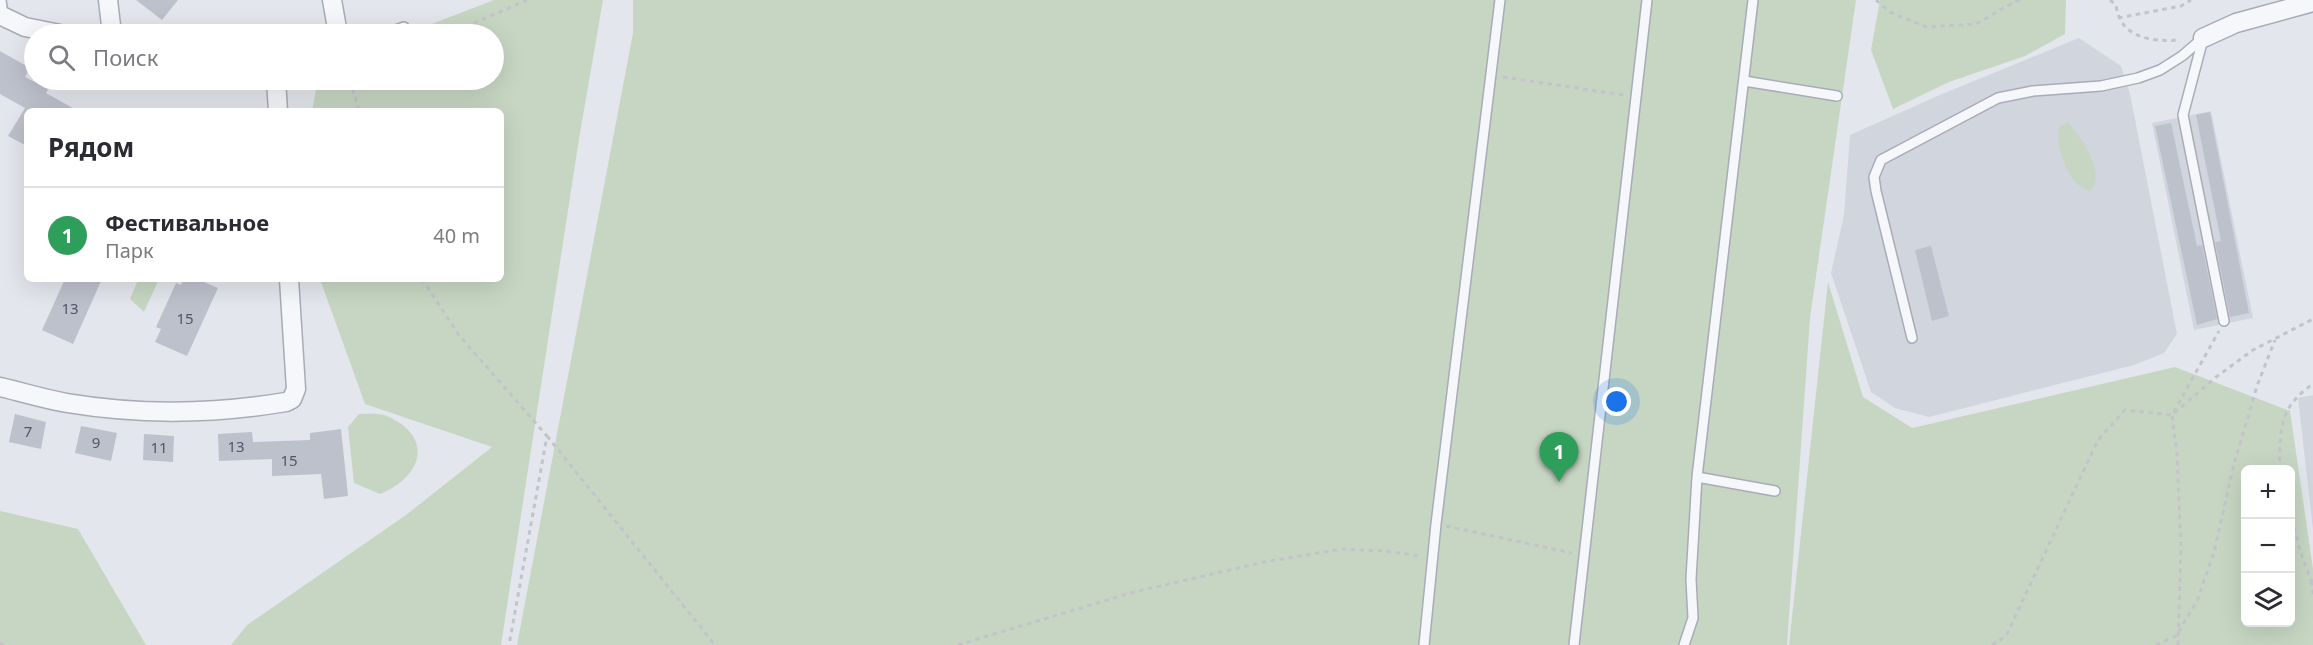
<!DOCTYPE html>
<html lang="ru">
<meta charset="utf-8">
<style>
body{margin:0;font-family:"Noto Sans",sans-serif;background:#f2f2f3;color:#2b2b33}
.controls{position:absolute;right:18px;bottom:18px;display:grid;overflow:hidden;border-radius:9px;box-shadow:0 6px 24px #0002}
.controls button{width:54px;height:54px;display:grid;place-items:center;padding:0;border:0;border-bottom:2px solid #e1e1e2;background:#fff;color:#2b2b33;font:30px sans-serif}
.you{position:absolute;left:1617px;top:402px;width:21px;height:21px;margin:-15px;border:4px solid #fff;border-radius:50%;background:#1a73e8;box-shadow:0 0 0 9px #1a73e833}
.badge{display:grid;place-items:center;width:39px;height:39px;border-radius:50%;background:#d8414e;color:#fff;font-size:20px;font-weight:700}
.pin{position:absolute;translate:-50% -50px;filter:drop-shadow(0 2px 3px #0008)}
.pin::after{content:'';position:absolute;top:32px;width:21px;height:18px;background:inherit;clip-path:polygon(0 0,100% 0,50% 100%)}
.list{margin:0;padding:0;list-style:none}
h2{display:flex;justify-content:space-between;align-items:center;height:78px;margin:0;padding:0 24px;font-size:26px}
h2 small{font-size:20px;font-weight:400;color:#7c7c81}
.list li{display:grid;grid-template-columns:39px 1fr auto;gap:18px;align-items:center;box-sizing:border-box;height:96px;padding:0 24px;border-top:2px solid #e1e1e2}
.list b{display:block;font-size:22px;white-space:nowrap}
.list p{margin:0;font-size:20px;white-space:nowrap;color:#7c7c81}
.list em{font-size:20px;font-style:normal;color:#7c7c81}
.icon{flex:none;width:33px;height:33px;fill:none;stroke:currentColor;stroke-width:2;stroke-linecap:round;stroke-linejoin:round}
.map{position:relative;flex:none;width:2313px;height:645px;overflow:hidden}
.search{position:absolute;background:#fff;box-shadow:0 6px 24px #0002;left:24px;top:24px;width:480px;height:66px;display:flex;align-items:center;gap:15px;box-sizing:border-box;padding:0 21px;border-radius:33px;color:#7c7c81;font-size:22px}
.panel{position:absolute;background:#fff;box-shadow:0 6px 24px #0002;left:24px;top:108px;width:480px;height:174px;border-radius:9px}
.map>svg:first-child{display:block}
.built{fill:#d1d5de}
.green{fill:#c7d6c3;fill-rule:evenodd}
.building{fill:#bdc1cc}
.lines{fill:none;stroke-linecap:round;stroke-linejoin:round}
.service-casing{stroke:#a7acb7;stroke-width:12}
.minor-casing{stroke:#a7acb7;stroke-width:21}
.path{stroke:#c1c4cb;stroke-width:3;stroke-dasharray:4.5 4.5;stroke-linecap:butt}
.service{stroke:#f6f7fa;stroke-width:9}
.minor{stroke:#f6f7fa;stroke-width:18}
.labels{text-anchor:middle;stroke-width:6;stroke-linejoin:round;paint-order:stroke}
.number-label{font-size:15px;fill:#4e5668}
</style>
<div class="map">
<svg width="2313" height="645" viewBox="0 0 2313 645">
<rect width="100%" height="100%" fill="#e3e6ec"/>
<path class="built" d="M2079,38L2121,66L2130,94L2177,334L2164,353L2134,365L1929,417L1895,408L1871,392L1831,273L1844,215L1850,135L1942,94Z
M2211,111L2253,318L2194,330L2152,123Z
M2313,395V530L2298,398Z"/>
<path class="green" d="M494,0H603L579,139L501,645H231L247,625L406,515L492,447L365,404L320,279H501V111H312L318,80H494V34H406Z
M633,0H1856L1810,318L1787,645H517L633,33Z
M1880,0H2066L2065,34L2025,56L1949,82L1893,109L1871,50Z
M2068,122C2080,136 2108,174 2090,191C2068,186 2055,146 2059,127Z
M159,279L144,312L130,299L138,280Z
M1828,282L1863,397L1912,428L2175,367L2290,411L2313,569V645H1789ZM2246,470H2290V622H2246Z
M359,414C368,414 379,413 387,416C435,437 422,477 380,494L354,483L348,427Z
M0,511L78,529L146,645H0Z"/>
<path class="building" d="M136,0H178L162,20Z
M0,51L30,68L25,77L48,89L46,93L78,111H31L27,109V146L8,136L25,108L0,94Z
M2210,112L2249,313L2230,317L2215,242L2221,241L2196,115Z
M2171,123L2197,246L2202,245L2217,319L2197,325L2155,126Z
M1931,246L1949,316L1932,321L1915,250Z
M65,279H102L73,344L42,330Z
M183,279H197L218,288L187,356L155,342L161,329L156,327L176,283L181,285Z
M15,414L46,422L41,449L9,442Z
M81,426L117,433L111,461L75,453Z
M341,429L348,496L324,499L321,474L272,476V459L219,461L218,434L252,432L253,442L310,440V433Z
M144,434L174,436L173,462L143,460Z"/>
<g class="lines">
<g class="service-casing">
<path id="service" d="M1,0L3,16
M385,34L404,27
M2203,39L2183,115L2224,321
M1744,81L1837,96
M1912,338L1876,191L1874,177L1881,160L1998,98L2033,91L2101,86L2138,78L2160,70L2182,56L2203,38
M1697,477L1775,491
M1424,645L1436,524L1500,0
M1574,645L1647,0
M1684,645L1693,618L1691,579L1697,477L1753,0"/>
</g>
<g class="minor-casing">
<path id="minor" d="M108,0L112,34
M332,0L338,34
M0,15L25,27L60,34
M2203,38L2236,23L2313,2
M276,80L278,111
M0,387C22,392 44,399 67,403C139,415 214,414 286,402L292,399L296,389L289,279"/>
</g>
<path class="path" d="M1876,0L1890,12L1926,27L1976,24L2016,1L2021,0
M2110,0L2116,5C2120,38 2151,42 2180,40
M2118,18L2181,6L2191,0
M416,31L429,34
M449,34L527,0
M1503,77L1624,95
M350,80L359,111
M422,279L458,334L547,436L509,645
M547,436L715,645
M2279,470C2281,430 2277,409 2313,384
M2290,510L2299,547L2311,581L2313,580
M1446,526L1572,553
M2311,581L2313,594
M0,643L4,645
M958,645L1130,593L1264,562L1342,549L1386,551L1420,556
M1992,645L2006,636L2098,440L2125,410L2172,415L2216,377L2253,350L2313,319
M2156,645L2176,636L2197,601L2214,552L2234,464L2257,386L2275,340
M2178,645L2181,545L2177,454L2172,415L2219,331"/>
<use href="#service" class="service"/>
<use href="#minor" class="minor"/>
</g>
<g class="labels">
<g class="number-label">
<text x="70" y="314">13</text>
<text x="185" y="324">15</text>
<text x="28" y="437">7</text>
<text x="96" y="448">9</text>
<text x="236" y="452">13</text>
<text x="159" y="453">11</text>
<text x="289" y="466">15</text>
</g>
</g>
</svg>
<div class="controls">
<button>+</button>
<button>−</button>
<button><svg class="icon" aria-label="layers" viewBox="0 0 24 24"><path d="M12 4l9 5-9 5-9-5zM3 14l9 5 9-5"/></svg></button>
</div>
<div class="you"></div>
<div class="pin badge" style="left:1559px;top:482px;background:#2e9e5b">1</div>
<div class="search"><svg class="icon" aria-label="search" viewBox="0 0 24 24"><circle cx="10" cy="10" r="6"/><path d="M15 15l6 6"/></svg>Поиск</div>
<section class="panel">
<h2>Рядом<small></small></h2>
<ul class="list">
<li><span class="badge" style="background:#2e9e5b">1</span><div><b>Фестивальное</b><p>Парк</p></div><em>40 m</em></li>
</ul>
</section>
</div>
